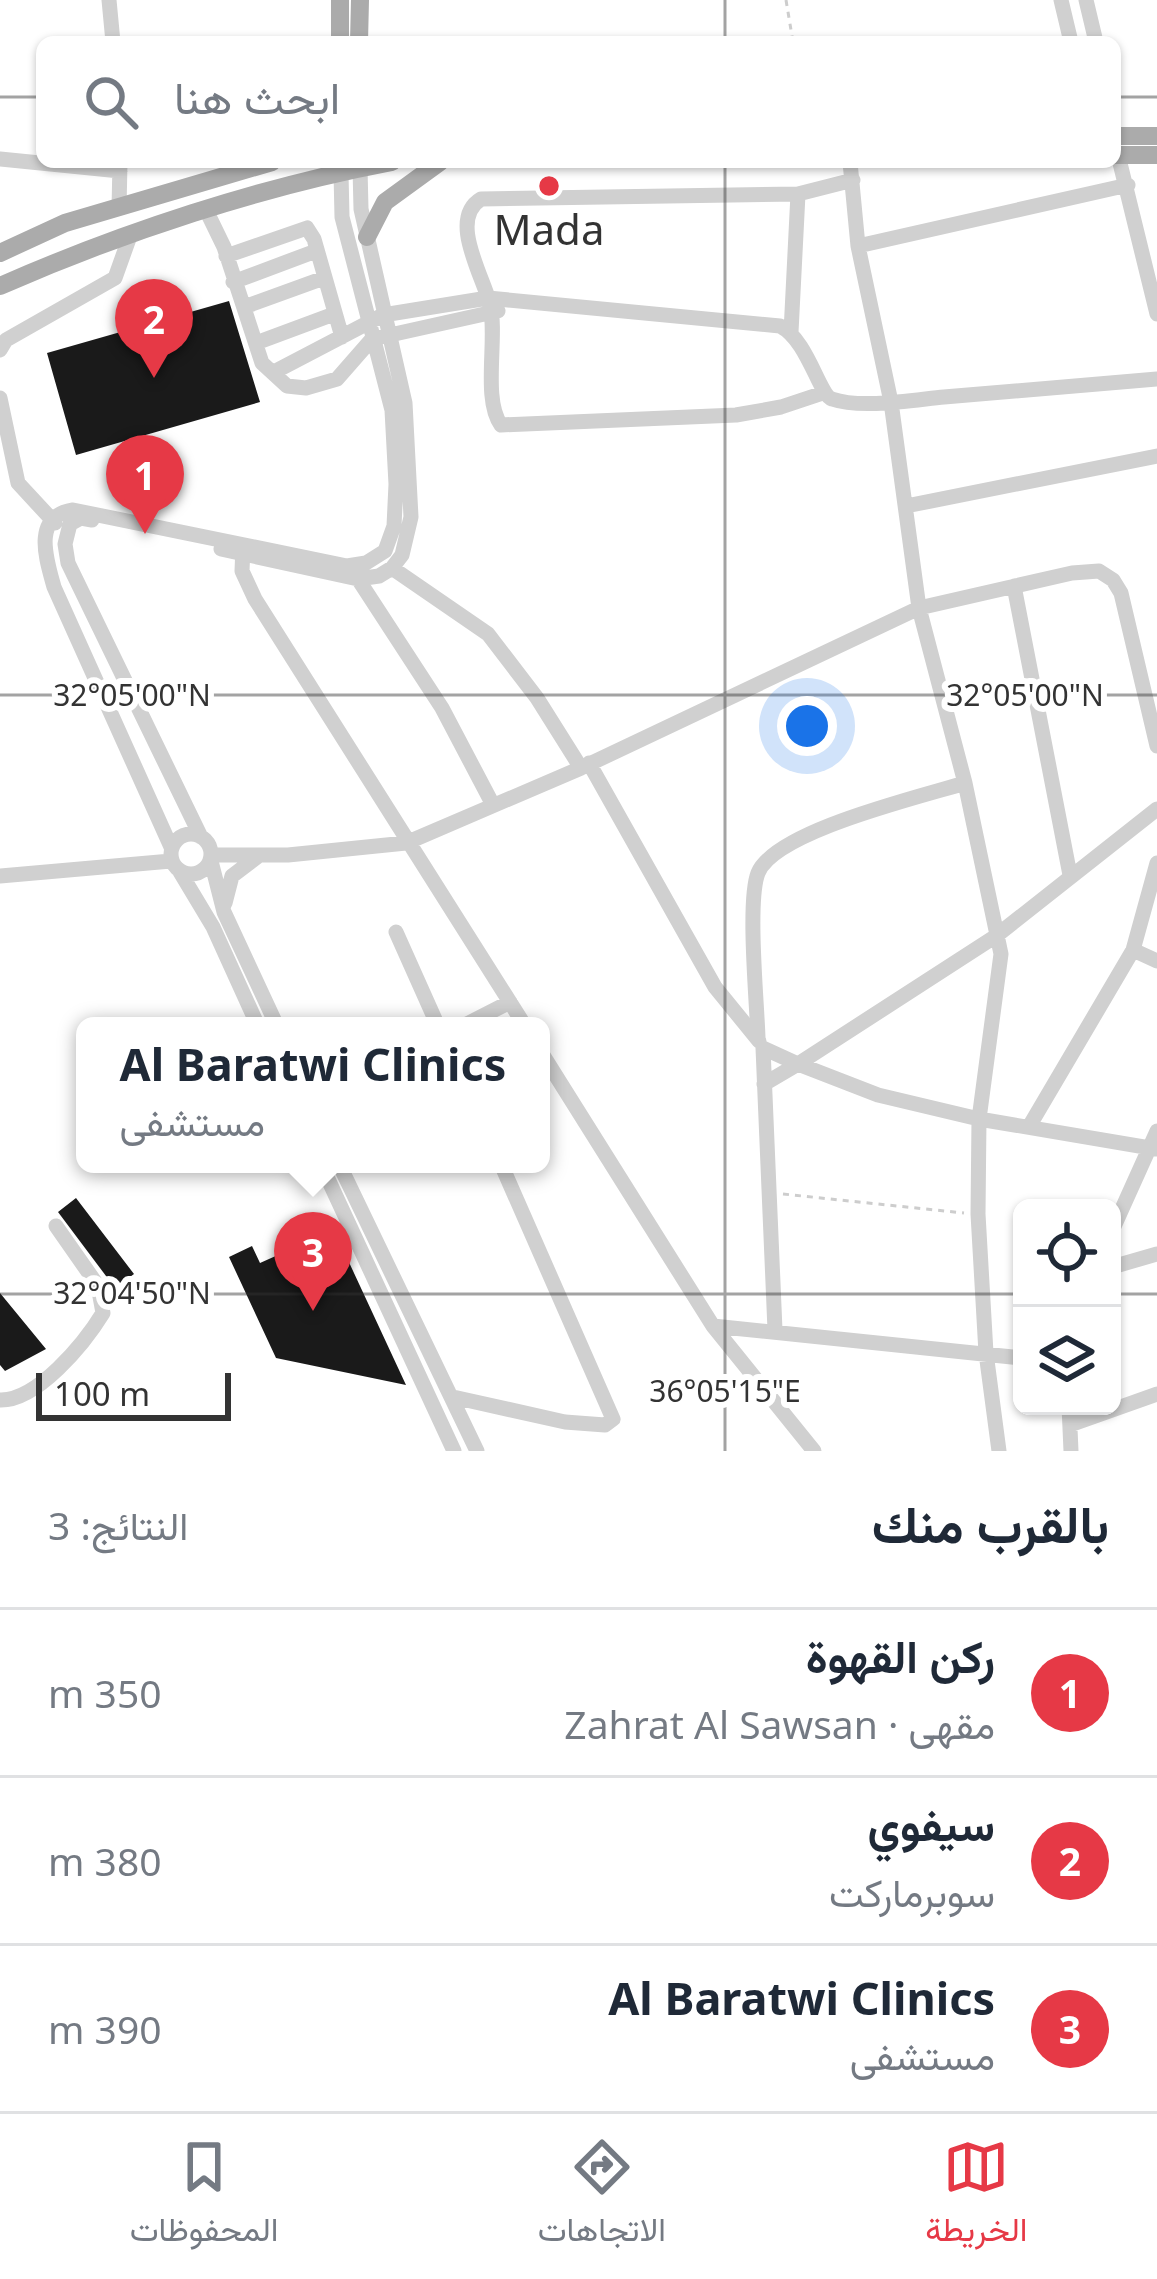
<!DOCTYPE html>
<html lang="ar">
<meta charset="utf-8">
<style>
body{margin:0;font-family:"Noto Sans",Vazirmatn,sans-serif;background:#f6f6f7;color:#1f2937;direction:rtl}
.controls{position:absolute;right:36px;bottom:36px;display:grid;overflow:hidden;border-radius:18px;box-shadow:0 3px 9px #0004}
.controls button{width:108px;height:108px;display:grid;place-items:center;padding:0;border:0;border-bottom:3px solid #e0e1e3;background:#fff;color:#1f2937;font:60px sans-serif}
.scale{position:absolute;left:36px;bottom:30px;width:195px;box-sizing:border-box;padding-left:12px;border:6px solid #333;border-top:0;font-size:33px;line-height:42px;white-space:nowrap;color:#333;-webkit-text-stroke:9px #fff;paint-order:stroke}
.you{position:absolute;left:807px;top:726px;width:42px;height:42px;margin:-30px;border:9px solid #fff;border-radius:50%;background:#1a73e8;box-shadow:0 0 0 18px #1a73e833}
.badge{display:grid;place-items:center;width:78px;height:78px;border-radius:50%;background:#e63946;color:#fff;font-size:39px;font-weight:700}
.pin{position:absolute;translate:-50% -99px;filter:drop-shadow(0 3px 6px #0008)}
.pin::after{content:'';position:absolute;top:63px;width:42px;height:36px;background:inherit;clip-path:polygon(0 0,100% 0,50% 100%)}
.popup{position:absolute;left:76px;top:1017px;width:474px;height:156px;box-sizing:border-box;display:grid;place-content:center;border-radius:18px;background:#fff;filter:drop-shadow(0 3px 9px #0005);font-size:39px;white-space:nowrap;color:#747a83}
.popup b{font-size:45px;color:#1f2937}
.popup::after{content:'';position:absolute;left:50%;top:100%;margin-left:-24px;border:24px solid transparent;border-top-color:#fff}
.list{margin:0;padding:0;list-style:none}
h2{display:flex;justify-content:space-between;align-items:center;height:156px;margin:0;padding:0 48px;font-size:51px}
h2 small{font-size:39px;font-weight:400;color:#747a83}
.list li{display:grid;grid-template-columns:78px 1fr auto;gap:36px;align-items:center;box-sizing:border-box;height:168px;padding:0 48px;border-top:3px solid #e0e1e3}
.list b{display:block;font-size:45px;white-space:nowrap}
.list p{margin:0;font-size:39px;white-space:nowrap;color:#747a83}
.list em{font-size:39px;font-style:normal;color:#747a83}
.icon{flex:none;width:66px;height:66px;fill:none;stroke:currentColor;stroke-width:2;stroke-linecap:round;stroke-linejoin:round}
.map{position:relative;flex:none;width:1157px;height:1451px;overflow:hidden;direction:ltr}
.search{position:absolute;background:#fff;box-shadow:0 3px 9px #0004;left:36px;right:36px;top:36px;height:132px;display:flex;align-items:center;gap:30px;box-sizing:border-box;padding:0 42px;border-radius:18px;color:#747a83;font-size:45px}
.sheet{height:660px;background:#fff}
nav{display:flex;justify-content:space-around;align-items:center;box-sizing:border-box;height:168px;border-top:3px solid #e0e1e3;background:#fff;font-size:33px;color:#747a83}
nav a{display:grid;justify-items:center;gap:6px}
nav .on{color:#e63946}
.map>svg:first-child{display:block}
.building{fill:#1a1a1a}
.lines{fill:none;stroke-linecap:round;stroke-linejoin:round}
.path{stroke:#cdcdcd;stroke-width:3;stroke-dasharray:6 6;stroke-linecap:butt}
.minor{stroke:#d0d0d0;stroke-width:15}
.major{stroke:#ababab;stroke-width:18}
.ticks{fill:none;stroke:#333;stroke-width:3;stroke-opacity:0.45}
.poi-dot{fill:#e63946;stroke:#fff;stroke-width:4.5}
.labels{text-anchor:middle;stroke-width:12;stroke-linejoin:round;paint-order:stroke}
.poi-label{font-size:42px;fill:#333;stroke:#fff}
.ticks-label{font-size:30px;text-anchor:middle;fill:#333;stroke:#fff;stroke-width:12;stroke-linejoin:round;paint-order:stroke}
</style>
<div class="map">
<svg width="1157" height="1451" viewBox="0 0 1157 1451">
<rect width="100%" height="100%" fill="#fff"/>
<path class="building" d="M229,301L260,402L76,455L47,353Z
M76,1198L134,1274L115,1288L58,1212Z
M334,1230L406,1385L276,1358L229,1257L252,1246L260,1263Z
M0,1293L46,1349L5,1371L0,1365Z"/>
<g class="lines">
<path class="path" d="M786,0L793,42
M783,1194L964,1213"/>
<path class="minor" d="M109,0L113,42
M1061,0L1071,42
M1086,0L1096,42
M1118,155L1157,314
M0,159L120,171
M850,162L858,246L891,402L919,608L965,783L1001,954L979,1119L978,1214L986,1353L999,1451
M119,208L120,163
M207,212L224,247L262,363L287,386L306,388L337,379L372,339L498,311
M858,246L1128,185
M226,256L307,228L314,239L342,337
M233,282L316,251
M244,307L324,278
M791,332L798,194
M256,343L334,314
M0,350L6,340L115,278L130,236
M274,372L383,315L488,298L780,326C808,340 819,395 832,399C861,409 913,400 944,397C1015,391 1086,385 1157,379
M823,393L781,407L736,415L501,425C482,399 498,337 490,304C483,276 448,219 481,199L798,194L853,180
M0,398L18,483L55,523
M906,506L1157,456
M92,520L81,518L70,524L65,544L68,563L201,837
M243,546L242,571L255,599L525,1026
M221,549L358,579L379,576L392,568L402,555L411,517L405,403L361,209L360,168
M392,568L488,634L537,698L581,768
M358,579L442,708L492,803
M1014,586L1070,875
M589,763L715,987L759,1041
M171 854a20 20 0 1 1 40 0a20 20 0 1 1-40 0Z
M171,847L54,587C46,558 32,517 73,510L347,566L366,563L385,551L394,526L396,484L392,410L342,217L341,173
M211,855H288L406,843L581,768L919,608L1072,573L1099,571L1113,580L1121,593L1157,746
M211,861L224,912L277,1026
M180,872L213,927L258,1026
M0,876L171,861
M225,903L232,876L257,857
M396,932L438,1026
M1133,950L1157,961
M463,1026L510,1002
M758,1038C757,1003 747,901 758,873C775,831 920,797 965,783
M541,1052L713,1326L814,1451
M764,1084L798,1064L878,1095L979,1119L1157,1149
M1030,1125L1133,950L1157,863
M321,1164L454,1451
M339,1164L477,1451
M1112,1231L1157,1131
M1112,1267L1157,1254
M713,1326L1022,1358
M775,1330L763,1048L798,1064L996,936L1157,809
M453,1397L565,1422L605,1425L613,1419L501,1164
M0,1400C37,1401 84,1344 103,1313L98,1286L56,1226
M1069,1406L1071,1451
M1070,1425L1157,1394"/>
<path class="major" d="M340,42V0
M359,42L360,0
M1115,136H1157
M1115,155H1157
M367,237L385,202L440,162
M0,253L65,223L272,162
M0,286C123,232 260,187 392,162"/>
</g>
<path class="ticks" d="M725,0V42M0,97H42M1115,97H1157M725,162V1451M0,695H1157M0,1294H1022M1112,1294H1157"/>
<circle class="poi-dot" cx="549" cy="186" r="12"/>
<g class="labels">
<g class="poi-label">
<text x="549" y="245">Mada</text>
</g>
</g>
<g class="ticks-label">
<text x="132" y="706">32°05'00"N</text>
<text x="1025" y="706">32°05'00"N</text>
<text x="132" y="1304">32°04'50"N</text>
<text x="725" y="1402">36°05'15"E</text>
</g>
</svg>
<div class="controls">
<button><svg class="icon" aria-label="locate" viewBox="0 0 24 24"><circle cx="12" cy="12" r="6"/><path d="M12 2v4M12 18v4M2 12h4M18 12h4"/></svg></button>
<button><svg class="icon" aria-label="layers" viewBox="0 0 24 24"><path d="M12 4l9 5-9 5-9-5zM3 14l9 5 9-5"/></svg></button>
</div>
<div class="scale">100 m</div>
<div class="you"></div>
<div class="pin badge" style="left:145px;top:534px">1</div>
<div class="pin badge" style="left:154px;top:378px">2</div>
<div class="pin badge" style="left:313px;top:1311px">3</div>
<div class="popup"><b>Al Baratwi Clinics</b>مستشفى</div>
<div class="search"><svg class="icon" aria-label="search" viewBox="0 0 24 24"><circle cx="10" cy="10" r="6"/><path d="M15 15l6 6"/></svg>ابحث هنا</div>
</div>
<section class="sheet">
<h2>بالقرب منك<small>النتائج: 3</small></h2>
<ul class="list">
<li><span class="badge">1</span><div><b>ركن القهوة</b><p>مقهى · Zahrat Al Sawsan</p></div><em>350 m</em></li>
<li><span class="badge">2</span><div><b>سيفوي</b><p>سوبرماركت</p></div><em>380 m</em></li>
<li><span class="badge">3</span><div><b>Al Baratwi Clinics</b><p>مستشفى</p></div><em>390 m</em></li>
</ul>
</section>
<nav>
<a class="on"><svg class="icon" aria-label="map" viewBox="0 0 24 24"><path d="M3 6l6-2 6 2 6-2v14l-6 2-6-2-6 2zM9 4v14M15 6v14"/></svg>الخريطة</a>
<a><svg class="icon" aria-label="directions" viewBox="0 0 24 24"><path d="M12 3l9 9-9 9-9-9zM9 14v-3h6M13 9l2 2-2 2"/></svg>الاتجاهات</a>
<a><svg class="icon" aria-label="saved" viewBox="0 0 24 24"><path d="M7 4h10v16l-5-4-5 4z"/></svg>المحفوظات</a>
</nav>
